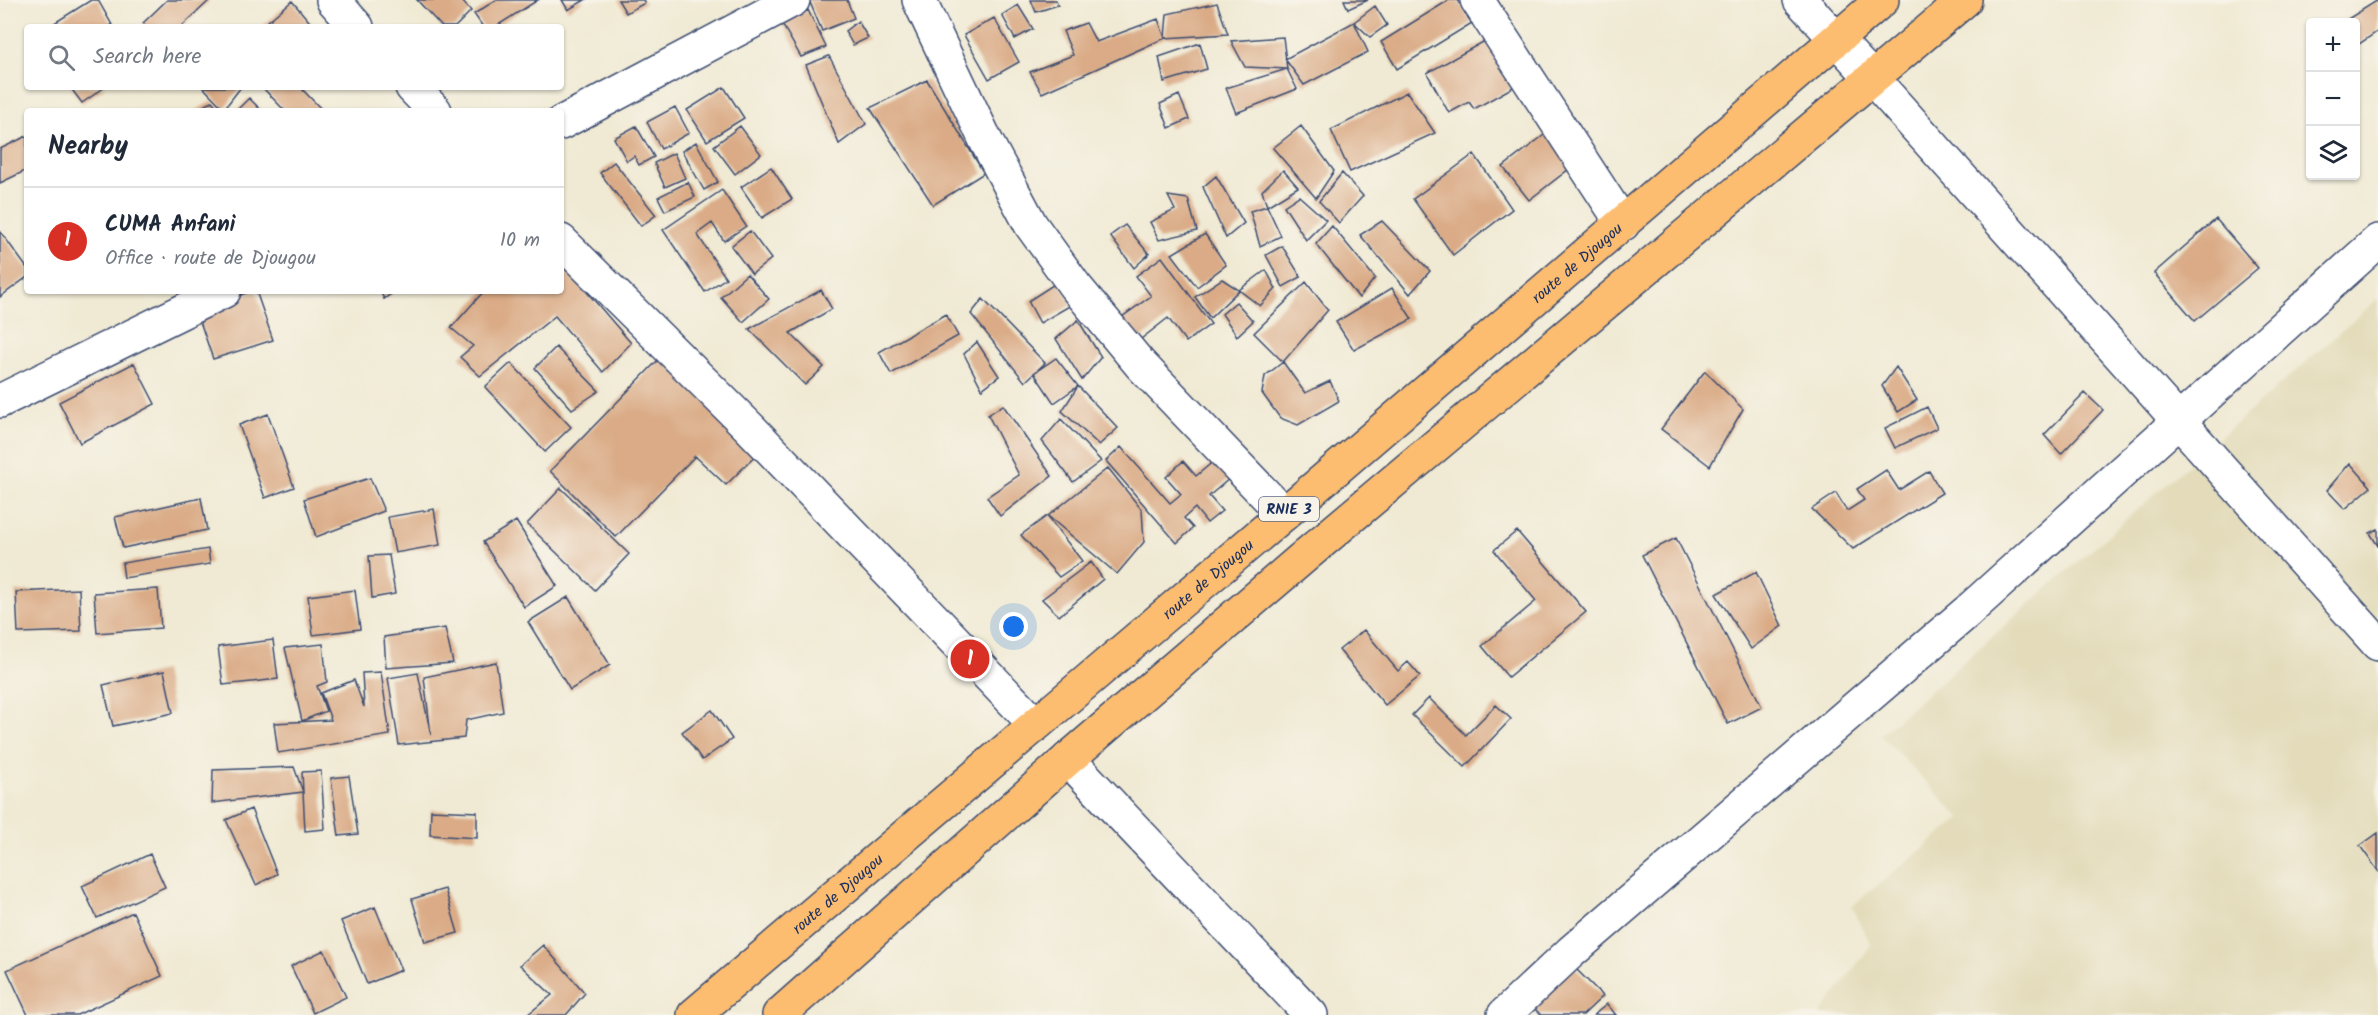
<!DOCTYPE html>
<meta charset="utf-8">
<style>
body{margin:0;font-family:Kalam,sans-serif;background:#f6f6f7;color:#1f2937}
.controls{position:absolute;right:18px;top:18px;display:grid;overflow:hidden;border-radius:6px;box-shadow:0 2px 4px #0004}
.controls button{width:54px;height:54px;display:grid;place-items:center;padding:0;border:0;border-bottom:2px solid #e0e1e3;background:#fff;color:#1f2937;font:30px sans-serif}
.you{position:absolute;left:1014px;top:627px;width:21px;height:21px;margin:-15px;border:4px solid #fff;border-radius:50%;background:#1a73e8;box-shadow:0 0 0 9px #1a73e833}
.badge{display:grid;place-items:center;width:39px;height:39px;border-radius:50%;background:#d93025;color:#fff;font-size:20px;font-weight:700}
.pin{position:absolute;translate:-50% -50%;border:3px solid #fff;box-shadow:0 2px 6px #0006}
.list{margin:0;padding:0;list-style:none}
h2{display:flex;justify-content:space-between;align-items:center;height:78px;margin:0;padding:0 24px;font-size:26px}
h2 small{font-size:20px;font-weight:400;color:#747a83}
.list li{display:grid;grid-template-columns:39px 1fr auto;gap:18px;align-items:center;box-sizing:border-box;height:108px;padding:0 24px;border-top:2px solid #e0e1e3}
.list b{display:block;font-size:22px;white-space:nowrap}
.list p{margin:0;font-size:20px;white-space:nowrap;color:#747a83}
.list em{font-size:20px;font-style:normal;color:#747a83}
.icon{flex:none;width:33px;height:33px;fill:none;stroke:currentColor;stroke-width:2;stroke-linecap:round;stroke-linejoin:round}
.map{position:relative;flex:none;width:2378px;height:1015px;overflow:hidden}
.search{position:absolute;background:#fff;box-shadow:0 2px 4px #0004;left:24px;top:24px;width:540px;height:66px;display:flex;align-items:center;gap:15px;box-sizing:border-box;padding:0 21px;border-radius:6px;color:#747a83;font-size:22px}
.panel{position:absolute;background:#fff;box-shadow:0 2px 4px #0004;left:24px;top:108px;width:540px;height:186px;border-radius:6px}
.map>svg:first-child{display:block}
.built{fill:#e3dbba}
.building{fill:#daab86}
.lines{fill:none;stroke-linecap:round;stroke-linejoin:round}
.minor-casing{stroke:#3b4b70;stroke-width:36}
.highway-casing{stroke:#3b4b70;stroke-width:36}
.minor{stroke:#fff;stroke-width:33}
.highway{stroke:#fcbd6f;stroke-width:33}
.labels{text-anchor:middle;stroke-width:6;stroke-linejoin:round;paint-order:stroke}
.shield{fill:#f7f3e8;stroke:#5d6a87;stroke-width:1.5}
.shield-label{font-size:15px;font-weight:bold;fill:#1b2f5e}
.street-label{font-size:16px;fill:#1b2f5e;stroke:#f7f3e8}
</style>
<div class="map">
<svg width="2378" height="1015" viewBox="0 0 2378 1015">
<rect width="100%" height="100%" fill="#f7f3e8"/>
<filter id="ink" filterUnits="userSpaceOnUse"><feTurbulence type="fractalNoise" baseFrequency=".0167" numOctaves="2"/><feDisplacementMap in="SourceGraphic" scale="12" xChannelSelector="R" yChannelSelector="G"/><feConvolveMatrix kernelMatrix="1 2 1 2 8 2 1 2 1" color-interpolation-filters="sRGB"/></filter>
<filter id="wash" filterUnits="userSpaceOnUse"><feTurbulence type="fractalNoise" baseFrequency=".008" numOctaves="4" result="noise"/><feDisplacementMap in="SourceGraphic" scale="24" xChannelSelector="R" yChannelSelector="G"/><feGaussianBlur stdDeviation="1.35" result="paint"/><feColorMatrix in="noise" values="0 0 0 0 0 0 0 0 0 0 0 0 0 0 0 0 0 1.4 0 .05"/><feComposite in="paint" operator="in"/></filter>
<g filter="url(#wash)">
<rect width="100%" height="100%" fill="#f0ead4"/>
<path class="built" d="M2378,299V1015H1820L1871,945L1852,906L1961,818L1880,735Z"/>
<g id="blocks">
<path class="building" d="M91,0H98L112,25L108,27H48Z
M167,0H210L181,27H147L143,23Z
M417,0H461L471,11L455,27H442Z
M496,0H538L495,27H483L474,14Z
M562,0H585L568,10Z
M618,0H643L645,3L626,13Z
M809,0H847L854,18L822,31Z
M1031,0H1056L1058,5L1036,12Z
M1344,0H1368L1348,9Z
M1449,0H1458L1472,23L1397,69L1381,42Z
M2378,0V31L2356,46V22H2343Z
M292,1L314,27H261Z
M1217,3L1228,34L1165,38L1167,14Z
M1018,5L1033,29L1015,39L1002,15Z
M1375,6L1387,25L1370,37L1354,22Z
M808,10L826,47L801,57L782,24Z
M994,18L1019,62L989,79L964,35Z
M1158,19L1165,38L1042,93L1030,72L1073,55L1063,31L1086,23L1096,42Z
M858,21L868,38L853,45L845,31Z
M1354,22L1368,52L1304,85L1285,59Z
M1283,37L1287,69L1245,67L1231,41Z
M1492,37L1524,81L1474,109L1469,102L1449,113L1427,73Z
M1200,43L1207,69L1164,82L1159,57Z
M829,56L866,124L839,144L806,65Z
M1287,69L1297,89L1236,113L1226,88Z
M927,80L984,173L933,205L870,108Z
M70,87H105L82,103Z
M203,87H241L224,109Z
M262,87H300L323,111H285Z
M724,87L744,118L707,141L687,110Z
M1407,92L1435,133L1350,172L1331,130Z
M1179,95L1189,119L1169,128L1160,104Z
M249,98L262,111H236Z
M212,101L221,111H195Z
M675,107L689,133L661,149L647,122Z
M636,126L654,157L639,165L634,156L627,161L614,138Z
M740,126L761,154L735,174L714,146Z
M1301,126L1334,171L1316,198L1273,148Z
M1553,128L1578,162L1529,200L1503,167Z
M27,136V170L0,183V149Z
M696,142L718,182L704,190L682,151Z
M674,153L685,178L665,187L654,163Z
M1474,154L1512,209L1453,255L1413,199Z
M614,162L656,215L641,226L600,173Z
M771,167L792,199L762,218L741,187Z
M1283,170L1298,187L1267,206L1262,191Z
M1342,173L1363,196L1339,223L1319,201Z
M1216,176L1244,223L1226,238L1203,187Z
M688,182L695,197L665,211L658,197Z
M722,190L746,226L724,241L712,223L697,234L726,278L705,292L663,230Z
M1168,196L1188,199L1197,231L1159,240L1150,222L1175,210Z
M1299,196L1326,220L1306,240L1284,206Z
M1267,206L1281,236L1260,246L1250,211Z
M2216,219L2258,268L2195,321L2154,273Z
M1382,221L1430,271L1410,294L1360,235Z
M1125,225L1149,254L1134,268L1110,236Z
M1332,226L1375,278L1359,298L1316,244Z
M0,231L27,268V277L0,297Z
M750,231L771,259L752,274L731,246Z
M1205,234L1226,265L1197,287L1172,254Z
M1282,246L1301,277L1283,287L1266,255Z
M1162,257L1211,324L1186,342L1168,318L1132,346L1115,322L1151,296L1136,276Z
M561,262L631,343L603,372L555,316L480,376L460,357L473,346L451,328L484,291H561Z
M1266,270L1276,289L1260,306L1239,290Z
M747,274L769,299L743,322L721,297Z
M1222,279L1239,290L1210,318L1195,297Z
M1059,281L1073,304L1040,323L1028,301Z
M1306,282L1328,310L1283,362L1254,333Z
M1392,288L1412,319L1354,350L1336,322Z
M821,290L832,309L790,333L824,367L805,385L749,329Z
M252,291H256L273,340L213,359L196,310Z
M380,291H395L384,299Z
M983,299L1045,363L1025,382L971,314Z
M1236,302L1253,321L1237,336L1222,314Z
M946,314L958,336L891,374L879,352Z
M1078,320L1101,357L1082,380L1056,339Z
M977,342L999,376L982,389L964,354Z
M556,347L599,391L572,409L535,368Z
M661,357L758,453L726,485L695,456L616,537L550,471Z
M1056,358L1078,386L1054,403L1034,373Z
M1283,362L1305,393L1330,381L1339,401L1298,425L1280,418L1262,393L1265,376Z
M134,363L155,404L80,443L59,402Z
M511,363L571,427L545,452L485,387Z
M1896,367L1917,400L1898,412L1882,386Z
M1705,371L1743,409L1710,466L1661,429Z
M1078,386L1118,428L1099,445L1062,411Z
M2085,393L2103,410L2061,454L2044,435Z
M1003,405L1052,476L1000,516L987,497L1019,475L988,415Z
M1927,407L1937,428L1895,448L1885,428Z
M268,414L294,487L265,498L239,425Z
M1061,419L1101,461L1073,482L1042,441Z
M1121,447L1170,503L1181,494L1166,477L1183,461L1196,476L1221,455L1237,472L1209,496L1222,511L1207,523L1195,508L1184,518L1193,528L1177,543L1106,461Z
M2350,463L2371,487L2345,509L2327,490Z
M1108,468L1142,510L1144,542L1117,574L1048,516Z
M1886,470L1899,490L1929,471L1942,493L1853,549L1812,509L1836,493L1847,511L1864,500L1857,489Z
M370,478L384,511L316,537L304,499Z
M561,488L629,554L595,590L527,524Z
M201,498L207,530L123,548L115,517Z
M434,509L440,545L395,553L388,517Z
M1047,516L1082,561L1059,577L1021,535Z
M516,521L557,586L524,607L483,542Z
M2378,529V546L2370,533Z
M1517,531L1586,612L1508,677L1482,646L1536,601L1494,550Z
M1676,538L1762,707L1728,724L1642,555Z
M208,549L210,564L124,578L122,563Z
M389,555L395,594L372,598L369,556Z
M1091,562L1103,579L1059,616L1042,599Z
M1756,572L1782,626L1751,649L1716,594Z
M79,589L81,631L18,633L16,592Z
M158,589L161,628L97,633L94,593Z
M355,590L360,629L313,635L308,596Z
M568,597L610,665L570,690L528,622Z
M445,628L453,663L386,668L384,637Z
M1364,630L1398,671L1408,662L1420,676L1385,705L1339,650Z
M273,640L278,679L223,685L218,647Z
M323,644L327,682L317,686L326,711L302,721L285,648Z
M496,662L503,712L466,720L464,738L399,745L388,678L418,673L431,735L424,677Z
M164,671L173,713L113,726L103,685Z
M381,672L390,735L278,753L274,723L331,720L321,693L354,680L364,707L362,673Z
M1429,698L1466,735L1496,705L1511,719L1465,767L1412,715Z
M712,710L732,739L702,760L682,732Z
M294,767L303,792L212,803L213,770Z
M321,771L325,829L305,831L302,772Z
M349,776L358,834L339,836L331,778Z
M251,809L277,874L256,885L226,820Z
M431,810L477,812V838L430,835Z
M2378,833V871L2360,846Z
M150,854L165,887L97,918L82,886Z
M445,889L458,933L425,942L412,899Z
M375,907L401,970L367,984L341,921Z
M133,912L162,976L77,1015H28L7,970Z
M543,945L585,993L566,1015H527L552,995L520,965Z
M324,950L346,997L313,1013L291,966Z
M1572,965L1603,996L1583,1015H1541L1531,1005Z
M1607,1004L1616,1015H1594Z"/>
</g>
</g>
<g filter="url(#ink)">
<use href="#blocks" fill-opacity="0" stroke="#3b4b70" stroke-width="1.5"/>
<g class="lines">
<g class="minor-casing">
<path id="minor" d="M333,0L357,27
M919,0L986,141L1031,225L1075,286L1140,364L1284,514
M1477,0L1623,224
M1800,0L1873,79L2378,644
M412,87L435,111
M561,123L793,0
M561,241L750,428L1035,724
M0,401L224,291
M1068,759L1311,1015
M1504,1015L1571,952L1967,612L2378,241"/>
</g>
<g class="highway-casing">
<g id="highway">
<path id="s1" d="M694,1015L1284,514L1882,0"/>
<path d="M779,1015L1068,759L1306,555L1965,0"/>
</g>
</g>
<use href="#minor" class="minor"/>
<use href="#highway" class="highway"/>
</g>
</g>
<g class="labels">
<rect class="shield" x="1259" y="497" width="60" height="24" rx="4.5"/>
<g class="shield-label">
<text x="1289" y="514">RNIE 3</text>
</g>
<g class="street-label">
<text dy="6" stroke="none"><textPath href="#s1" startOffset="1160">route de Djougou</textPath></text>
<text dy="6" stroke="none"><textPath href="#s1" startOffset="674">route de Djougou</textPath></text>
<text dy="6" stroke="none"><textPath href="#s1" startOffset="188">route de Djougou</textPath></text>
</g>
</g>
</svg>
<div class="controls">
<button>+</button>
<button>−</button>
<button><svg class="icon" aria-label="layers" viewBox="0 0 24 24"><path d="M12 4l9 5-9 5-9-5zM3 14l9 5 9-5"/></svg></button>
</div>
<div class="you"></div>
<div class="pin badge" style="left:970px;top:659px">1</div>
<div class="search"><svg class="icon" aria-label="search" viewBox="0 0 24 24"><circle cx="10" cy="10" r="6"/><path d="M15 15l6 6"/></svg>Search here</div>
<section class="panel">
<h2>Nearby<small></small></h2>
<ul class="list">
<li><span class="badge">1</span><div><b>CUMA Anfani</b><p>Office · route de Djougou</p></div><em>10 m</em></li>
</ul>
</section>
</div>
